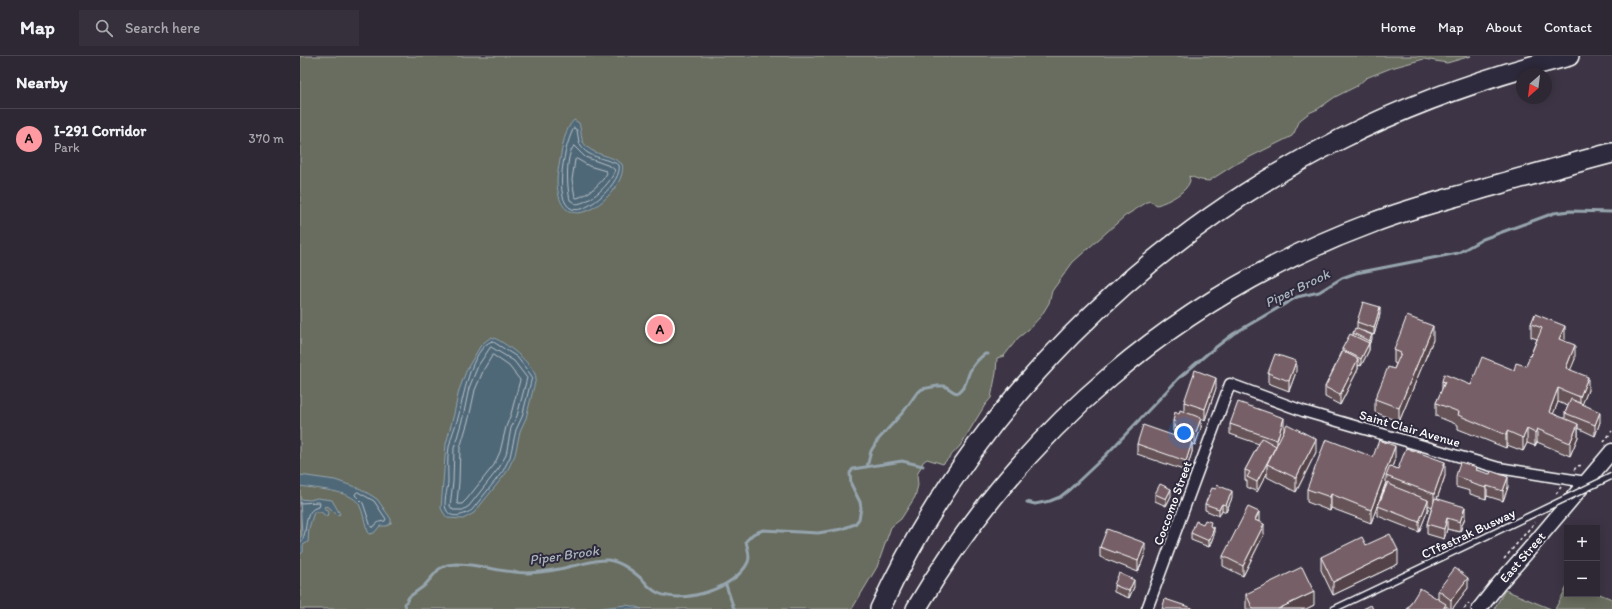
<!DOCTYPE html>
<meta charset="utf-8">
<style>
body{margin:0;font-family:Itim,sans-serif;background:#36303c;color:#f1f3f6}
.controls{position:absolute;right:12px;bottom:12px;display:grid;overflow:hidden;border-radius:0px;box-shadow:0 2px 10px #0003}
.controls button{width:36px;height:36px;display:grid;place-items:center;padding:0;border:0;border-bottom:1px solid #49444f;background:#2e2834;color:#f1f3f6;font:20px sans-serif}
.compass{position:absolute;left:1216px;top:12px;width:36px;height:36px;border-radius:50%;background:#2e2834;box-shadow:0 2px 10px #0003;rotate:208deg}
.you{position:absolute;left:884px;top:377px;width:14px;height:14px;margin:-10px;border:3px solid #fff;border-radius:50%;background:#1a73e8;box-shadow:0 0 0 6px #1a73e833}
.badge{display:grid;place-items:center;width:26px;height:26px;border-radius:50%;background:#ff9aa2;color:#111;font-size:13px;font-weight:700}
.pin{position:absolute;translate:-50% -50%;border:2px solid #fff;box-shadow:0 1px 4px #0006}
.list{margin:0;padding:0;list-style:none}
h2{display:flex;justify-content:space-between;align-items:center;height:52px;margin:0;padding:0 16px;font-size:17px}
h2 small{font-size:13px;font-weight:400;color:#a7a6ac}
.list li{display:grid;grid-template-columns:26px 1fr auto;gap:12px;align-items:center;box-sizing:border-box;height:60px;padding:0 16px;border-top:1px solid #49444f}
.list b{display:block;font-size:15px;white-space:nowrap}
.list p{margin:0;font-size:13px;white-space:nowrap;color:#a7a6ac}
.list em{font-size:13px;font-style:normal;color:#a7a6ac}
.icon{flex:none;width:22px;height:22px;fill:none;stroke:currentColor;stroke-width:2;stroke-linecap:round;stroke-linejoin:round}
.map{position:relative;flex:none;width:1312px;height:553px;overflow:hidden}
header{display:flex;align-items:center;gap:24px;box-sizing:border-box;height:56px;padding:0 20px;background:#2e2834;border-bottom:1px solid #49444f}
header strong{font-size:19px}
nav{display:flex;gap:22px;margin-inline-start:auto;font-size:14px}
.search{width:280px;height:36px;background:#36303c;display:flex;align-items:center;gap:10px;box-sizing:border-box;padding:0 14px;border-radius:0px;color:#a7a6ac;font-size:15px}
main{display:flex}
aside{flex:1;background:#2e2834}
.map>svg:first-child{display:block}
.green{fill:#686d5f;stroke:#b4b6af}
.water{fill:#506878;stroke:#96a4ae}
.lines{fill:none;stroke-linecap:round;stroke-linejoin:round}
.shore{stroke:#b9c3c9;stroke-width:1}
.stream{stroke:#96a4ae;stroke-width:3}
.lane-casing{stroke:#fff;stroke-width:8}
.street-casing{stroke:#fff;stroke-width:13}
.secondary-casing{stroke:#fff;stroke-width:17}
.highway-casing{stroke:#fff;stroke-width:22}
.path{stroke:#fff;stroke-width:1.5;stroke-dasharray:3 3;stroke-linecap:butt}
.lane{stroke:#2f2a3d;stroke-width:5}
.street{stroke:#2f2a3d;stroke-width:10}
.secondary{stroke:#2f2a3d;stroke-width:14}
.highway{stroke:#2f2a3d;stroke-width:19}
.lane-bridge-casing{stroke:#fff;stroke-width:8;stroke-linecap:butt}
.lane-bridge{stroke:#2f2a3d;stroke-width:5}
.wall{fill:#655258;stroke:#fff;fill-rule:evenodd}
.shaded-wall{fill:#534247;stroke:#fff}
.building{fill:#765f66;stroke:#fff}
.labels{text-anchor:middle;stroke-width:4;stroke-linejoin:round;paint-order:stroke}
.street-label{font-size:13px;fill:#fff;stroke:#2f2a3d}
.water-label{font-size:14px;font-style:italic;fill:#a8b4bc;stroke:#2f2a3d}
</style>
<header>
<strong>Map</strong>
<div class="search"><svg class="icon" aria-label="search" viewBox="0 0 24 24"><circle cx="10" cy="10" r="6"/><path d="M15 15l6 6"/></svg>Search here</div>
<nav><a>Home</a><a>Map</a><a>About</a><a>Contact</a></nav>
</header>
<main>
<aside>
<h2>Nearby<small></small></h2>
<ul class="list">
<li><span class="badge">A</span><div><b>I-291 Corridor</b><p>Park</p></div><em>370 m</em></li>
</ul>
</aside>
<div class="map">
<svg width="1312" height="553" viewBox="0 0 1312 553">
<rect width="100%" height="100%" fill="#3d3545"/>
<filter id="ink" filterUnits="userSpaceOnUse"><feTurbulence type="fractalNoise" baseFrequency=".025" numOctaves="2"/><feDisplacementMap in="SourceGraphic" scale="8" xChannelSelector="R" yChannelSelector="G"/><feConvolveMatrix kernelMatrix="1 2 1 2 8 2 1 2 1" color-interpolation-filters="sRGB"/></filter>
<g filter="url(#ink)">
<path class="green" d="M0,0H1171L1147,7L1124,3L1091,12L1066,22L1057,30L1035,41L1018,53L1009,57L1000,64L994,77L992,80L934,109L909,125L901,124L889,120L890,125C886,137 869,145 857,149L849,145L825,160L773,206L752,235L749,247L741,260L728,274L718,282L704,300L697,302L696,317L691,342L685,349L660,390L643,408L627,403L623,406L617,419L618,429L615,441L601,463L591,471L577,511L552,553H0Z
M1267,531V538L1297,537L1312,543V553H1255Z
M1205,534L1251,553H1194Z"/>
<path class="water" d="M274,64L279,67C281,73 281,82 283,86C291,100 311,98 322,108C330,133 259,194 257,125C257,118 259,111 260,104C262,92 265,72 274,64Z
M191,281C203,284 235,309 236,322L226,362L220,375L215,399L206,417L174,457L163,463L147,462L143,456L141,452L146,388L154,358L159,334L167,313L181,289Z
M0,419L35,424L61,433L77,443L91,463V467L87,470H80L74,477L69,478C64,468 64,457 59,448C50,434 15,433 0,430Z
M17,442L32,444L40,458L37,459L30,452L25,450L24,452L28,456L27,461L21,456H14L9,472L8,486L3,489V496L0,499V482L2,479L0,443L10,444Z
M326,549L336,551L342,553H292Z"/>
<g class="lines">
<path class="shore" d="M274,72L277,74C278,78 278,82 279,86C284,102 307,102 319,109C323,125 287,159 272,153C252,145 265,86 274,72Z
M274,90L285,101L310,110L315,114C311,128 290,147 276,148L270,144C267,132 265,99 274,90Z
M277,103L289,110L306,115L307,117C302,127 288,139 277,142L275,141L272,124L275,104Z
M192,285L217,301L231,319L232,321L222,361L216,374L210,401L203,415L172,454C166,458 152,464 147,455C142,448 148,434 148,425C148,414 147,402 149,391C151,381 155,371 158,362C163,343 171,292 192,285Z
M191,291L214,305L227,322L217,360L211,372L206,399L199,412L169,450L163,454H153L150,450L153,426L154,392L163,361L169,332L178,310Z
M193,299L209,310L220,324L211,358L206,371L200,396L194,409L167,443L162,448H158L157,446L159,426L160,392L169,362L175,334L184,313Z
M58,436L74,445L86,463L85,465L79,466L73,471H71L63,447L55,439L56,437Z
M0,447L19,446L20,448L19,451C1,454 10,477 0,487"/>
<path class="stream" d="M567,411L571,395L577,385L604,355L616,338L622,333L638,330H645L654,336L658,337C667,330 666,324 670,315C674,308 679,302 685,298H688
M727,446L735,448L750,445L760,441L770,433L805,400L879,322L907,298L933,278L997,241L1019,236L1042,222L1056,217L1158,197L1183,183L1254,157L1270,155L1312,156
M426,529L434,553
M106,553L105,548L109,541L124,530L139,513L147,509L156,508C180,508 203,517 228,517C243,516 258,514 272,510C284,508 296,503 308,504C322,506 334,516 344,525C348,530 352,534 358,537C383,549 436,532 448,506C451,499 447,492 446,485L453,478L463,474L518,477L542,473L555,468L559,463L561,452L560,446L551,428L550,417L553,413L602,405L623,410"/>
<g class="lane-casing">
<path id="lane" d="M1034,553L1227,461"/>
</g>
<g class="street-casing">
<path id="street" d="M847,553L930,328L1003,355L1199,412L1286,426"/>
</g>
<g class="secondary-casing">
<path id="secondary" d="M1179,553L1198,529L1233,489L1312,395"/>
</g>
<g class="highway-casing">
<path id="highway" d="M580,553C673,351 843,182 1041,83C1114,46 1190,20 1269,0
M616,553C721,375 877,239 1072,167C1105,154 1140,145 1175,135C1221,122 1266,109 1312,97"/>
</g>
<path class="path" d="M1304,386L1312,375
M1274,414L1277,410L1284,409
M1256,438L1261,431
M1204,503L1235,466
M1164,553L1169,547"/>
<use href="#lane" class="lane"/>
<use href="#street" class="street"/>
<use href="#secondary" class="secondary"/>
<use href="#highway" class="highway"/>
<g class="lane-bridge-casing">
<path id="lane-bridge" d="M1227,461L1312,420"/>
</g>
<use href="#lane-bridge" class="lane-bridge"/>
</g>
<path class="wall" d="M1080,258L1074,279L1063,275L1072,283L1069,288V294L1061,310L1058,309V313L1040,349L1025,341V331L1042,296V293L1053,279V277L1057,272V266Z
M1235,258L1265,283L1264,285L1275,303L1270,313L1288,334L1282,348L1300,366L1295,380L1278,372V381L1270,400L1237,386L1235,390L1227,387L1223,395L1207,389L1206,392L1158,373V369L1136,360V347L1142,334V325L1171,329L1214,314L1226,310L1237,283L1231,281V268ZM1258,346L1268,350L1265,357V363L1253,358Z
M1133,284L1099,366L1075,356V343L1094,313L1096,308L1094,307V294Z
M996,316L989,335L968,327V317Z
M916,332L905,364L901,362V372L895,389L892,388V396L886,415L837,398V388L874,380V376L873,375V365L879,358L884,356V346Z
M930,368L984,373L1016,396L996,436L967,421V417L957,436L947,431V425L945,424V414L959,388L930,378Z
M1073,401L1095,403L1092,411L1098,413L1145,420L1137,443L1165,461L1160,476L1147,473L1144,483L1127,478V468L1132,451L1128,449V454L1119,476L1078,460V450L1086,429V426L1071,467L1031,452L1030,455L1007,446V433Z
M1177,414L1208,431L1203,445L1187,440L1186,443L1170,438V435L1156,431V420Z
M916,433L932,442L926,456L922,454L919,460L905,454V448Z
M855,438L871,440L866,450L855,445Z
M959,466L964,478L943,520L923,510V500Z
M911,471L914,479L909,491L891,484V477Z
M1066,489L1098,508L1033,539L1021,514V501Z
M800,491L845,498L838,516L800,501Z
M814,529L834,531L829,542L814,536Z
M1168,532L1152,553H1150L1146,550V553L1138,544V534Z
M946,538L1014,549L1006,553H946Z"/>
<path class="shaded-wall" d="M1080,251V258L1074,279V272Z
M1133,270V284L1099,366V352Z
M1265,270V283L1259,297V283Z
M1072,279V283L1069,288V285Z
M1069,287V294L1061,310V303Z
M1275,289V303L1266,325V312Z
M1058,303V313L1040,349V339Z
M996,305V316L989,335V325Z
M1288,321V334L1280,354V341Z
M916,322V332L905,364V353Z
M1258,332V346L1249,369V356Z
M1300,356V366L1295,380V369Z
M901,362V372L895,389V379Z
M984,362V373L977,395V384Z
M1278,368V381L1270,400V387Z
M1227,373V387L1223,395V382Z
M1237,373V386L1235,390V377Z
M1207,375V389L1206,392V379Z
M1016,383V396L996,436V422Z
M892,386V396L886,415V405Z
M976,390L967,408V417L957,436V426Z
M1095,390V403L1088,421L1086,420V426L1071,467V454Z
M1145,406V420L1134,451V438Z
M1208,421V431L1203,445V435Z
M1187,430V440L1186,443V432Z
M871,433V440L866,450V443Z
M932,435V442L926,456V449Z
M1031,438V452L1030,455V441Z
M1128,444V454L1119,476V466Z
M922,448V454L919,460V453Z
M1165,451V461L1160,476V466Z
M959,456V466L955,464Z
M1147,462V473L1144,483V473Z
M964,468V478L943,520V510Z
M914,472V479L909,491V485Z
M845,487V498L838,516V505Z
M1098,494V508L1033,539V526Z
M1168,522V532L1152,553H1151V544Z
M834,524V531L829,542V535Z
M1014,536V549L1006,553H978Z"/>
<path class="building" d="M1063,246L1080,251L1074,272L1057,266Z
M1235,258L1265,270L1259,283L1275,289L1266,312L1288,321L1280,341L1258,332L1249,356L1278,368L1270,387L1237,373L1235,377L1227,373L1223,382L1207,375L1206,379L1158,359L1159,356L1136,347L1145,326L1142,325L1144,318L1171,329L1182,301L1214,314L1216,307L1226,310L1242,272L1231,268Z
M1107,260L1133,270L1099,352L1075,343L1088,311L1094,313L1101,297L1094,294Z
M1055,272L1072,279L1069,285L1053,277Z
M1050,278L1069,287L1061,303L1042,293Z
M1043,295L1058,303L1040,339L1025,331Z
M975,298L996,305L989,325L968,317Z
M895,314L916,322L905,353L884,346Z
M1271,343L1300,356L1295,369L1265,357Z
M938,346L984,362L977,384L930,368Z
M880,354L901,362L895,379L874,371L876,366L873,365L875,356L879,358Z
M987,368L1016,383L996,422L967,408Z
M843,369L892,386L886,405L837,388Z
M962,382L976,390L957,426L947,421L950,416L945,414Z
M1026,383L1073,401L1079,384L1095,390L1071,454L1031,438L1030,441L1007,433Z
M1106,392L1145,406L1134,438L1086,420L1090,410L1098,413Z
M1160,406L1177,411L1176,414L1190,418L1191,415L1208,421L1203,435L1187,430L1186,432L1170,427V425L1156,420Z
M1088,426L1090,427V429L1128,444L1119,466L1078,450Z
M860,428L871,433L866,443L855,438Z
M917,429L932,435L926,449L922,448L919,453L905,448L912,432L916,433Z
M1135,442L1165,451L1160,466L1147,462L1144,473L1127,468Z
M948,451L959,456L955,464L964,468L943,510L923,500Z
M905,464L911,466L910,470L914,472L909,485L891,477L896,465L903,468Z
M807,473L845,487L838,505L800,491Z
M1090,478L1098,494L1033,526L1021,501L1062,481L1066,489Z
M1002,511L1014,536L978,553H953L946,538Z
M1155,512L1168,522L1151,544L1138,534Z
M819,517L834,524L829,535L814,529Z
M1120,532L1146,548L1143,553H1107Z
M865,543L892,552V553H862Z
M1071,549L1073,553H1063Z"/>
</g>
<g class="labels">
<g class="street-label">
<text transform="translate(1110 372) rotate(16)" y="5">Saint Clair Avenue</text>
<text transform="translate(872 447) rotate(-70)" y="5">Coccomo Street</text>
<text transform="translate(1168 477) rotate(-25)" y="5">CTfastrak Busway</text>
<text transform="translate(1222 501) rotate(-49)" y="5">East Street</text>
</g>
<g class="water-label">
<text transform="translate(997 232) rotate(-26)" y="5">Piper Brook</text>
<text transform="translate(264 499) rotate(-8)" y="5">Piper Brook</text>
</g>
</g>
</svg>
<div class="controls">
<button>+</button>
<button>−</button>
</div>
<svg class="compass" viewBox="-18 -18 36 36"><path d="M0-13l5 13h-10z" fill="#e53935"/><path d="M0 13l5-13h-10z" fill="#a7a6ac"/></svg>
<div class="you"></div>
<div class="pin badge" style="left:360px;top:273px">A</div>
</div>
</main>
